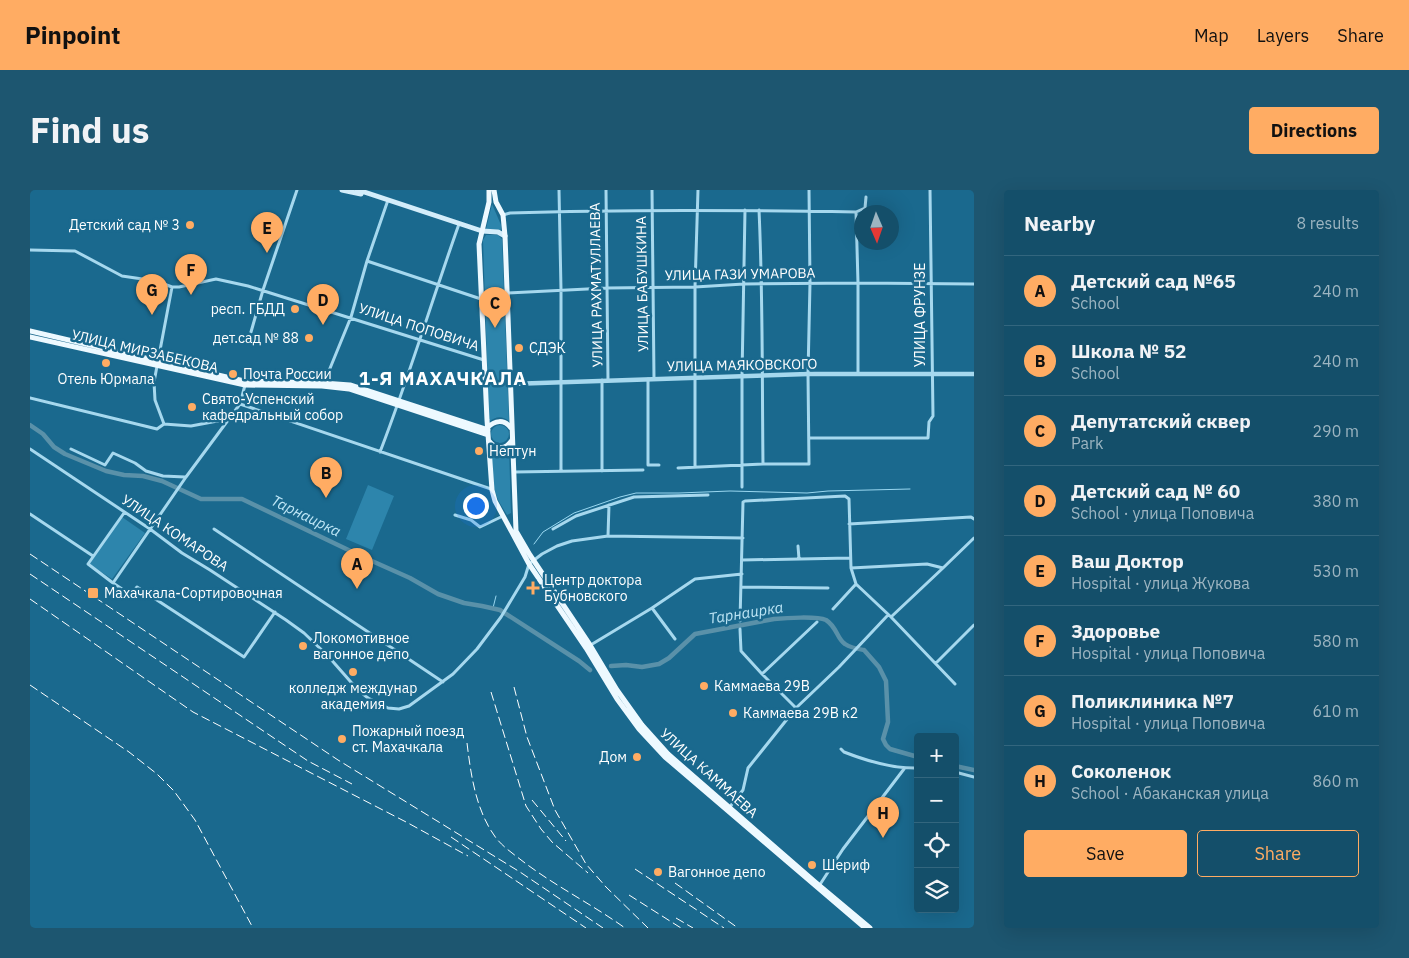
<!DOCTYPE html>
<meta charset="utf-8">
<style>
body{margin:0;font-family:"IBM Plex Sans",sans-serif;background:#1d5670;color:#f1f3f6}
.controls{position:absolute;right:15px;bottom:15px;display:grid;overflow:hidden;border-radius:5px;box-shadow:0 5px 20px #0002}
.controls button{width:45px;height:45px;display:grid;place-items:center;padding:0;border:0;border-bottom:1px solid #33667e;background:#144f6a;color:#f1f3f6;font:25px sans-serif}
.compass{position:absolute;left:824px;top:15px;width:45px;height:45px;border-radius:50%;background:#144f6a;box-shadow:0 5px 20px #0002;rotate:178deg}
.you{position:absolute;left:445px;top:315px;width:18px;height:18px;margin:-12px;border:4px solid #fff;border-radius:50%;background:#1a73e8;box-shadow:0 0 0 8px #1a73e833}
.badge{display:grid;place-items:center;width:32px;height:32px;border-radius:50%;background:#ffac63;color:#111;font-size:16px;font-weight:700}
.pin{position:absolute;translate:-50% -41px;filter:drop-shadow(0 1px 2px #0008)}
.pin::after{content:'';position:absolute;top:26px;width:18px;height:15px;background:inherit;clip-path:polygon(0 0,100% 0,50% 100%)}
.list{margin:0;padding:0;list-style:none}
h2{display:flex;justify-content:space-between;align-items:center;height:65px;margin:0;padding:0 20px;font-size:21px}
h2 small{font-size:16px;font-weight:400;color:#9db5c1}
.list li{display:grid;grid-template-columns:32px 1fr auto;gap:15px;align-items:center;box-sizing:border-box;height:70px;padding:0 20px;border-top:1px solid #33667e}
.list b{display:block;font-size:19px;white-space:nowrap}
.list p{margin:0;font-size:16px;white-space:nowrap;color:#9db5c1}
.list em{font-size:16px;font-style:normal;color:#9db5c1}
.actions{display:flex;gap:10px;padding:15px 20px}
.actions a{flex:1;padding:11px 0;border:1px solid #ffac63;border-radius:5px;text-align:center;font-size:18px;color:#ffac63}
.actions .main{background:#ffac63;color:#111}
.icon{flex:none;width:28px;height:28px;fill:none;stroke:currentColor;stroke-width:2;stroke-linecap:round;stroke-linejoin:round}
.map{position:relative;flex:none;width:944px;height:738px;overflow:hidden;border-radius:5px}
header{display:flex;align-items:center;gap:30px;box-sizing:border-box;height:70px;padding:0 25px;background:#ffac63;color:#111}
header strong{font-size:24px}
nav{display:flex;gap:28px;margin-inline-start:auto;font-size:18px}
.intro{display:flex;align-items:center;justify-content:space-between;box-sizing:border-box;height:120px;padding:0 30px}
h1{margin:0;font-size:35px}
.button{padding:12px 22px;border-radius:5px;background:#ffac63;color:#111;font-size:18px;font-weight:700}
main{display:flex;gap:30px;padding:0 30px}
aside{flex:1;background:#144f6a;border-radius:5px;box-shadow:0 5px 20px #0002}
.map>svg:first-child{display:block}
.green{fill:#2d85ac}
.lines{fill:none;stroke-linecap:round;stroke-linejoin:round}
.stream{stroke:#99d7f0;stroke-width:1}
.canal{stroke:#5a91a9;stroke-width:4.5}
.minor{stroke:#a6d8ee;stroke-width:3}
.tertiary{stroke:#a6d8ee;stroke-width:4.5}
.secondary{stroke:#d3edfa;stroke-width:5}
.primary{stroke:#edf9ff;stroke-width:5}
.rail{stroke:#fff;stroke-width:1;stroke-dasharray:9 4;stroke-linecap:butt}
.poi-dot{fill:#ffac63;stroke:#1a698e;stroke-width:2}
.labels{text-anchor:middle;stroke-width:5;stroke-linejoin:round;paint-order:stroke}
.poi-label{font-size:14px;fill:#fff;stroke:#1a698e;text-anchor:start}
.street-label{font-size:14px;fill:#fff;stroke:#1a698e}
.water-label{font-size:15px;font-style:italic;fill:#bee6f6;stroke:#1a698e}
.district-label{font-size:19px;font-weight:bold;letter-spacing:1px;fill:#fff;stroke:#1a698e}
</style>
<header>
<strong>Pinpoint</strong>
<nav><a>Map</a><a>Layers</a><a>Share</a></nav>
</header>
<div class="intro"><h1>Find us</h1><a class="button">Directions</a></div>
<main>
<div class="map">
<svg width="944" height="738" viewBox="0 0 944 738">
<rect width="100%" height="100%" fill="#1a698e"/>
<path class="green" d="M462,14L471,35V40L456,39Z
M456,45H468L472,49L479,231C472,226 466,226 459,232L453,50Z
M461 244a9 9 0 1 1 18 0a9 9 0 1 1-18 0Z
M479,258L481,323L477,325L468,310L464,298L461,259C467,263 474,263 479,258Z
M338,295L364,306L342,360L316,349Z
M92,327L115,343L82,389L59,374Z"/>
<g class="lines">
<path class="stream" d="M504,354L513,342L544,323L590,307L606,303H649L700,301L777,303L798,301L880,299
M463,418L466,406"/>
<path class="canal" d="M0,235L13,244L24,257L35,264L76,281L94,285L113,286L132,291L171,309H212L333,367L380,388L408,404L434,413L452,416L470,420L549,471L560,480
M581,476L596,475L612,477L629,474L639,468L665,444L744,429C755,428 787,426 796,430C807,437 807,449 815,454C821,458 828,459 834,460L849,477L856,491L858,532L853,549L856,555L860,559L888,567
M925,576L944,580"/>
<path class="minor" d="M529,0L531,100V281
M576,0L578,190
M622,0L624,188
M729,20C733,105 732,189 733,274
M473,25L480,23C595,19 711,20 826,22
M0,60L45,61L92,86L126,91L142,97H149L186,89L218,96L454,170
M337,71L451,109
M477,103L577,98L665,97L714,94L828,93L944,94
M221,142L233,100L267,0
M828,184V93L826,22L835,18L836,7
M618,189V275H629
M294,193L321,127L337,71L358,10
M0,208L127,239L134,234L161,236L198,229
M210,214L461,299
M134,234L125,210L124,192L142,97
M780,248H898L899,232L903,226L900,0
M0,259L120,339L152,363L180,380L256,430L274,443L298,466L327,499L338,508L358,518L369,519L379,516L423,484L447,459L471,427L495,387L499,374L512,364L527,356L542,351L578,346L713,348
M41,259L75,275L83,263L105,273L116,281L133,286L155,287
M350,262C379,187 402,110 429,34
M665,277V97L668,0
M648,278L733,274H779L778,184L780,93L779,0
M572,281V190
M484,282L613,280
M712,297V186L715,20
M94,323L58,374L83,393L156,287L210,214L215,195
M0,324L63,366
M425,325L441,330L450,337L473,326
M819,334L941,327L944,329
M184,339L413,492
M523,339L546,326L604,307L678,305
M578,346L579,315
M768,356L769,369
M712,370L820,368
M821,378L897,374L913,378
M83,393L101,405L107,397L214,467L245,422
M711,397L798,398
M622,418L645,449
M803,419L826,394
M861,427L913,378L944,348
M710,431L713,312L715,311L815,306L819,309L821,378L826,394L861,427L925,494
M710,439L711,461L732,484L766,518
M559,456L622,418L665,389L712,384
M906,473L944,435
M732,484L787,432
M811,559L814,562C837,571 863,579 888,578
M925,582L944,587
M699,618L713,600L718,578L766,518L809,477L858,425
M789,696L813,659L874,579"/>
<path class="tertiary" d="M480,194L778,184H944"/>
<path class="secondary" d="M312,0L331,4
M328,0L452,41L468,42L475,46"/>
<path class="primary" d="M459,0V12L449,54L457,230L462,300L465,311L499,374L556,458L587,509L609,539L635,567L835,738
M464,0L466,12L473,25L475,46L486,341L500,365L560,455L587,500L612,535L638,564L785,692L840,738
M0,141L205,189L215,191L293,193L320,195L458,240
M0,147L215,195L292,196L319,199L458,245
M457,238C465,230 474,229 481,238
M459,251C466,260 476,260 482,250"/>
<path class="rail" d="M0,364L308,570L490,682L573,738
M0,384L278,571L322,594
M0,409L163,522L378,633L438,666
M0,495L99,562L127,584L144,601L165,630L223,738
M484,497L497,547L525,620L556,674L576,697L618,738
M461,502L496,616L511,639L522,652L558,683
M437,553C441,586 446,621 466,648C474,658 485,665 495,673C527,697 563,715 595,738
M502,610L536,651
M421,647L556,738
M605,679L694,738
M645,693L708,738
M599,705L651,738
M646,728L663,738"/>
</g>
<g class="poi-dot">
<circle cx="160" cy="35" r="5"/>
<circle cx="265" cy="119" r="5"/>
<circle cx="279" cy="148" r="5"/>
<circle cx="489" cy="158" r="5"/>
<circle cx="76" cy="173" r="5"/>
<circle cx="203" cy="184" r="5"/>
<circle cx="162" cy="217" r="5"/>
<circle cx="449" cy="261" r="5"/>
<path d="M500.5 390.5h5v5h5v5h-5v5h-5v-5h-5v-5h5z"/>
<rect x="57" y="397" width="12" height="12" rx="2.5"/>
<circle cx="273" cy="456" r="5"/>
<circle cx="323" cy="482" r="5"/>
<circle cx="674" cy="496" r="5"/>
<circle cx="703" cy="523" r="5"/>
<circle cx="312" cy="549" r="5"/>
<circle cx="607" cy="567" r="5"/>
<circle cx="782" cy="675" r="5"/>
<circle cx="628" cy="682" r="5"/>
</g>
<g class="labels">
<g class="poi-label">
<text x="150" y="40" text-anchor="end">Детский сад № 3</text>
<text x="255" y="124" text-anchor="end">респ. ГБДД</text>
<text x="269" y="153" text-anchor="end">дет.сад № 88</text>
<text x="499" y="163">СДЭК</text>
<text x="213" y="189">Почта России</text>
<text x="76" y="194" text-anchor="middle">Отель Юрмала</text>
<text x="172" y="214">Свято-Успенский<tspan x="172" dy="16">кафедральный собор</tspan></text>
<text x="459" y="266">Нептун</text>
<text x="514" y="395">Центр доктора<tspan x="514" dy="16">Бубновского</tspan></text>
<text x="74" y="408">Махачкала-Сортировочная</text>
<text x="283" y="453">Локомотивное<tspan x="283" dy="16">вагонное депо</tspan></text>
<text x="684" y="501">Каммаева 29В</text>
<text x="323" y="503" text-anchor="middle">колледж междунар<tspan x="323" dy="16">академия</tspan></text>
<text x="713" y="528">Каммаева 29В к2</text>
<text x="322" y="546">Пожарный поезд<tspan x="322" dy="16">ст. Махачкала</tspan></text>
<text x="597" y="572" text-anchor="end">Дом</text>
<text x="792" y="680">Шериф</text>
<text x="638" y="687">Вагонное депо</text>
</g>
<g class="street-label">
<text transform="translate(710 84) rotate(-1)" y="5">УЛИЦА ГАЗИ УМАРОВА</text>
<text transform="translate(612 94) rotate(-91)" y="5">УЛИЦА БАБУШКИНА</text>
<text transform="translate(566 95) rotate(-91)" y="5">УЛИЦА РАХМАТУЛЛАЕВА</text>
<text transform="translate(890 125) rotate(-90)" y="5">УЛИЦА ФРУНЗЕ</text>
<text transform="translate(389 137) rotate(18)" y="5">УЛИЦА ПОПОВИЧА</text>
<text transform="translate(115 161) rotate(13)" y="5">УЛИЦА МИРЗАБЕКОВА</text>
<text transform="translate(712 175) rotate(-1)" y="5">УЛИЦА МАЯКОВСКОГО</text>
<text transform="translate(145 343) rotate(34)" y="5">УЛИЦА КОМАРОВА</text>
<text transform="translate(679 583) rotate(42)" y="5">УЛИЦА КАММАЕВА</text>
</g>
<g class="water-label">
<text transform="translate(276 326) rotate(26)" y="5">Тарнаирка</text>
<text transform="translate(716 423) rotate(-9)" y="5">Тарнаирка</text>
</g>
<g class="district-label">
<text x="413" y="195">1-Я МАХАЧКАЛА</text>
</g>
</g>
</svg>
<div class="controls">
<button>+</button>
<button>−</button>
<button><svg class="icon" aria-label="locate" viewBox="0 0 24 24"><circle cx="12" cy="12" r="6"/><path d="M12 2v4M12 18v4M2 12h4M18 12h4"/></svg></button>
<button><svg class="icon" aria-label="layers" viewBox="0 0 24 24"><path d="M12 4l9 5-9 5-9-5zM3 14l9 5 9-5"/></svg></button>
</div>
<svg class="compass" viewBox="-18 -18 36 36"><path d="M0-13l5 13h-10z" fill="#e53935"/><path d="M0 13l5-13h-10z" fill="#9db5c1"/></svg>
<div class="you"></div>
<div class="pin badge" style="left:327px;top:399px">A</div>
<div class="pin badge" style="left:296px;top:308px">B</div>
<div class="pin badge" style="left:465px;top:138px">C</div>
<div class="pin badge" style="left:293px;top:135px">D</div>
<div class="pin badge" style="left:237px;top:63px">E</div>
<div class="pin badge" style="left:161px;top:105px">F</div>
<div class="pin badge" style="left:122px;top:125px">G</div>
<div class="pin badge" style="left:853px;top:648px">H</div>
</div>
<aside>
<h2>Nearby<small>8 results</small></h2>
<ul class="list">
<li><span class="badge">A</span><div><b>Детский сад №65</b><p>School</p></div><em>240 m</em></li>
<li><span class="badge">B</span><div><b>Школа № 52</b><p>School</p></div><em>240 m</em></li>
<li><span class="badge">C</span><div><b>Депутатский сквер</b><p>Park</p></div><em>290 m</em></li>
<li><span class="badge">D</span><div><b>Детский сад № 60</b><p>School · улица Поповича</p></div><em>380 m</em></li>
<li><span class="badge">E</span><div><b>Ваш Доктор</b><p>Hospital · улица Жукова</p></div><em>530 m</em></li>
<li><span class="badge">F</span><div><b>Здоровье</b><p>Hospital · улица Поповича</p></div><em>580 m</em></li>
<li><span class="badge">G</span><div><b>Поликлиника №7</b><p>Hospital · улица Поповича</p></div><em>610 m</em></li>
<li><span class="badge">H</span><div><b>Соколенок</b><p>School · Абаканская улица</p></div><em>860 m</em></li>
</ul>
<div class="actions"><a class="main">Save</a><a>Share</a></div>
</aside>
</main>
